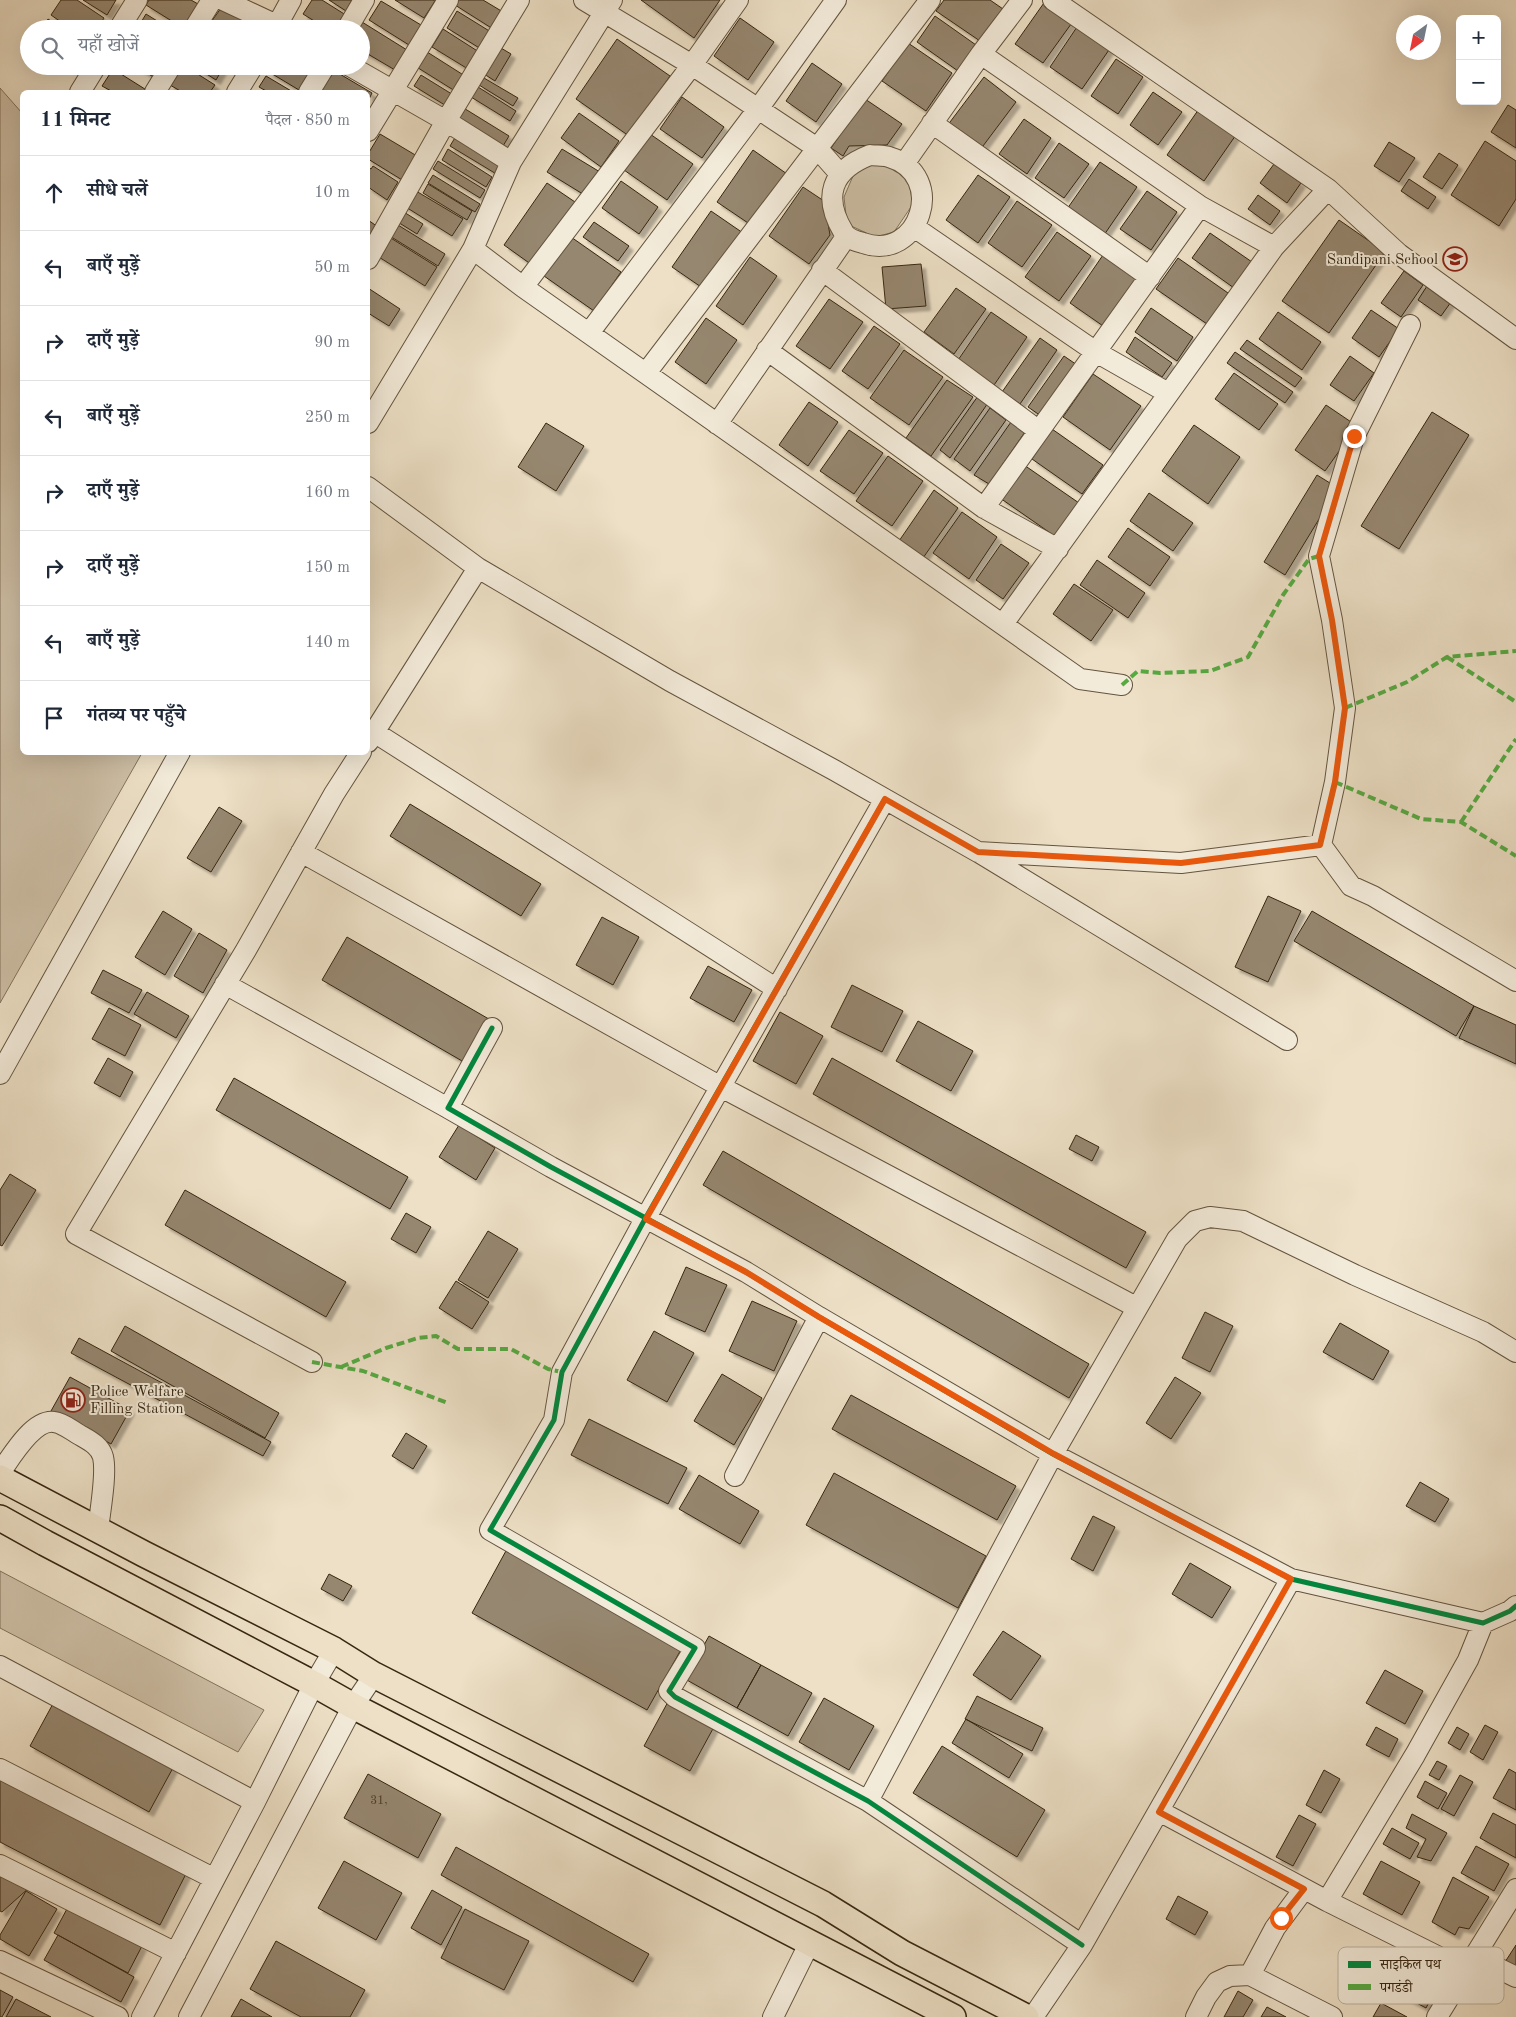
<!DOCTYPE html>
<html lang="hi">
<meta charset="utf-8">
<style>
body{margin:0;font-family:"Old Standard TT","Noto Serif Devanagari",serif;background:#f2f2f3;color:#1f2937}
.controls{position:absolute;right:15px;top:15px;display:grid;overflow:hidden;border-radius:8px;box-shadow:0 5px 20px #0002}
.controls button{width:45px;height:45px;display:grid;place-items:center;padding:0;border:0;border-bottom:1px solid #e0e1e3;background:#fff;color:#1f2937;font:25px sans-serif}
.compass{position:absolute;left:1396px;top:15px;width:45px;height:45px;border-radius:50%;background:#fff;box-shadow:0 5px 20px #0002;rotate:213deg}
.stop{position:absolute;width:15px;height:15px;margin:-11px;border:4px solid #ea580c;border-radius:50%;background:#fff}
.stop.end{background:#ea580c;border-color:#fff;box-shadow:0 1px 5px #0008}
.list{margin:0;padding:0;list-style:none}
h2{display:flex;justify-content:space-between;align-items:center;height:65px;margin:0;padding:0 20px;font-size:21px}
h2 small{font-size:16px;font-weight:400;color:#747a83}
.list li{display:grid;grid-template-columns:32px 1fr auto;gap:15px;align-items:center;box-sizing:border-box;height:75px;padding:0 20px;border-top:1px solid #e0e1e3}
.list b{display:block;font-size:19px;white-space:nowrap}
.list em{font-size:16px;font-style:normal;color:#747a83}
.icon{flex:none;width:28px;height:28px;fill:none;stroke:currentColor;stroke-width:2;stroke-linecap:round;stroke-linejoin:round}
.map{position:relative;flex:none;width:1516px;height:2017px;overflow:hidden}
.search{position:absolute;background:#fff;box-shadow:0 5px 20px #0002;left:20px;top:20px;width:350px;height:55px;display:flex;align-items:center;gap:12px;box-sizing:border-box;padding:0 18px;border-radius:28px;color:#747a83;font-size:19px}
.panel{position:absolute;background:#fff;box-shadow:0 5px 20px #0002;left:20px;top:90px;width:350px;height:665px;border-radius:8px}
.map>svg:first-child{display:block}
.green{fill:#cec0a7;stroke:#82735c}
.building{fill:#96876f;stroke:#372611;filter:url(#shadow)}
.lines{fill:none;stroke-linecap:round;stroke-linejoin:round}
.minor-casing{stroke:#64543e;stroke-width:22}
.major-casing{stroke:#372611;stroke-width:28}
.minor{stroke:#f3ebda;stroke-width:20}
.major{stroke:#ede0c6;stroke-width:25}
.quiet{stroke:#55aa42;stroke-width:4;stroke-dasharray:8 4;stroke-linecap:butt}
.cycleway-casing{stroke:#f3ebda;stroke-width:8}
.cycleway{stroke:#00873e;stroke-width:5}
.route{stroke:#ea580c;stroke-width:6}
.labels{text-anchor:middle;stroke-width:4;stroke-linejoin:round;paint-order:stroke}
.number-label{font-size:12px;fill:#4f3e28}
.poi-label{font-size:15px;fill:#372611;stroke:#f3ebda;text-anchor:end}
.key{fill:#f3ebda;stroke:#bbb09e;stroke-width:1}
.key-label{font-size:14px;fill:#372611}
</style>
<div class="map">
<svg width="1516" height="2017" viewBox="0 0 1516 2017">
<defs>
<filter id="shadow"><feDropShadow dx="4.5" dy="4.5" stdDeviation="1" flood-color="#0004"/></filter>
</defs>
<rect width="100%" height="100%" fill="#ede0c6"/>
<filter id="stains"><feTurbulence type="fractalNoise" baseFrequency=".004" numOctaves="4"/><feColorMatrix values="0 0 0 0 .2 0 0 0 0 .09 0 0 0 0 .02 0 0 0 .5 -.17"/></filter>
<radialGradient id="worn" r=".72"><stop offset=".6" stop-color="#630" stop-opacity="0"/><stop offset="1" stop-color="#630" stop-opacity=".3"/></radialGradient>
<path class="green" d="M0,88L22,113V752L142,753L0,1003Z
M859,162L886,164L907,171L913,204L894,232L875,237L847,224L844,197Z
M0,1571L264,1710L238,1752L0,1628Z"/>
<path class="building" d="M61,0H77L104,18L97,29H71L51,15Z
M83,0H116L107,15Z
M149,0H191L198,4L183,28L146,5Z
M312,0H322L349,17L342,29H327L303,14Z
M329,0H352L346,11Z
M395,0H433L435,1L424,18Z
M458,0H483L503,12L493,29L455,5Z
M641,0H720L694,38Z
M944,0H990L1003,9L980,41L936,11Z
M1046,0L1074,20L1043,63L1015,44Z
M381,1L421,25L409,45L369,20Z
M224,4L259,24L256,29H222L211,22Z
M457,11L491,32L481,49L447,28Z
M146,14L170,29H137Z
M935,16L976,45L958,71L917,42Z
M740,18L774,42L748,80L714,56Z
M48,19L63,29H42Z
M362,22L407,50L395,70L361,50V29H358Z
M1079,24L1111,47L1082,89L1050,67Z
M443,29L479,52L468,69L432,47Z
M617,39L670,76L629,136L576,99Z
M908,43L952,73L926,111L882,81Z
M501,48L511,54L495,81L484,74Z
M424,50L465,76L455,91L415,66Z
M1116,59L1143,77L1118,114L1091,96Z
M812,63L842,84L816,122L786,101Z
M136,66H162L155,78Z
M181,66H185L215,85L210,92H182L170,85Z
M194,66H224L216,80Z
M273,66H314L299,90L269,72Z
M113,69L148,91L147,92H113L102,86Z
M333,70L372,93L368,101V92H319Z
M421,75L455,96L448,107L414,86Z
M266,76L293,92H268L259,87Z
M984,77L1016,102L980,150L947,126Z
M484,78L518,98L513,106L479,85Z
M478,87L516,111L510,121L471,97Z
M1153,92L1182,112L1158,145L1130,125Z
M682,97L724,127L702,158L660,129Z
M865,99L902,124L887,145L849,146L843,156L831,148Z
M1508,105L1516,110V148L1491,132Z
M1201,106L1238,132L1204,181L1167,155Z
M462,107L509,136L503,146L456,116Z
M579,113L619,141L601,167L561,138Z
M1024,119L1051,138L1027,174L999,154Z
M380,134L422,159L407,183L368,159V154Z
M650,134L693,164L667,200L624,170Z
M456,136L503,166L498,175L450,146Z
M1485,141L1516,161V199L1499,226L1451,195Z
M1389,142L1415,158L1399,182L1374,166Z
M1059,143L1089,164L1064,198L1035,178Z
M448,149L492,177L486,187L442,160Z
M562,149L600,172L586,196L547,172Z
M753,150L787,174L751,225L717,202Z
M1439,153L1458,165L1442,189L1423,177Z
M438,161L485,190L480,198L433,169Z
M1100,162L1137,187L1104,235L1067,209Z
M1274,164L1301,183L1287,203L1260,183Z
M373,166L398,182L387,200L368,187V167L371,169Z
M433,175L480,204L475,212L428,183Z
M978,175L1010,197L978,243L946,220Z
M1409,179L1436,197L1428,209L1401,191Z
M621,181L658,207L639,234L602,208Z
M547,183L575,202L532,265L504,245Z
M428,184L472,211L467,220L423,193Z
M803,187L824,201L830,235L809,264L769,236Z
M411,188L463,219L452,236L401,204Z
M1147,191L1177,212L1151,250L1120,229Z
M1258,195L1280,211L1270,225L1248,209Z
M1017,201L1052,225L1022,267L988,243Z
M399,209L423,224L417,234L393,219Z
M711,211L743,233L704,289L672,267Z
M368,220L378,227L368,244Z
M1339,220L1385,252L1329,333L1282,301Z
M393,222L445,254L438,266L385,233Z
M594,222L629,246L618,261L583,237Z
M1057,232L1091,256L1059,301L1025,277Z
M1210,233L1252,262L1234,288L1192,258Z
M386,235L437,267L425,286L374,254Z
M571,237L621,272L594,311L544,276Z
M1103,255L1139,280L1106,328L1070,303Z
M750,257L777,276L743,325L716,306Z
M1178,258L1228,293L1207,324L1156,289Z
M921,264L926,306L886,309L882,267Z
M1404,271L1423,285L1401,317L1381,303Z
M1427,286L1451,302L1441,316L1418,300Z
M368,288L400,309L389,326L368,313Z
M956,288L986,309L954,354L924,332Z
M829,299L863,322L830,369L796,346Z
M1151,308L1193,337L1177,361L1135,332Z
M1371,310L1399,329L1379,357L1352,338Z
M991,312L1027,337L992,388L956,363Z
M1278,312L1321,342L1302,370L1259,339Z
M706,318L737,340L706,384L675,362Z
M874,326L900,344L868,389L842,371Z
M1135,337L1172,363L1162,377L1126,352Z
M1040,338L1057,350L1020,404L1002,392Z
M1247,340L1302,378L1295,387L1240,349Z
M904,350L943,377L909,425L870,398Z
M1235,352L1293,392L1285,403L1227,363Z
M1064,356L1077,365L1041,416L1028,407Z
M1350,356L1374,373L1354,401L1330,385Z
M1234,373L1278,404L1259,430L1215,399Z
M1093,374L1141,406L1110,450L1063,417Z
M947,380L973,397L931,456L906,438Z
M978,396L988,403L950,458L940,450Z
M809,402L838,422L808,466L779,445Z
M1326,405L1357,426L1325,471L1295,450Z
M990,408L1006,420L970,471L954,459Z
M1432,412L1469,435L1399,549L1361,526Z
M1011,422L1025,432L989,484L974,475Z
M546,423L584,446L556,491L518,467Z
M1194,425L1240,457L1208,504L1162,471Z
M1052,429L1103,465L1082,494L1032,459Z
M849,430L883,453L854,494L820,471Z
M888,456L923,481L892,526L856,501Z
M1024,465L1079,503L1056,537L1000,498Z
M1317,475L1338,488L1285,575L1264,562Z
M934,490L958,508L923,558L899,541Z
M1149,493L1193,523L1173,551L1130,521Z
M962,512L997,537L969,579L933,553Z
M1128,528L1170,557L1150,586L1108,557Z
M1001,544L1029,563L1003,599L976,580Z
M1097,560L1145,593L1128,618L1080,585Z
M1074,584L1113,610L1091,641L1053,614Z
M410,804L541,884L521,916L390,836Z
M219,807L242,821L211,872L187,858Z
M1268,896L1301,911L1268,982L1235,967Z
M163,911L192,929L165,975L135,957Z
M1312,911L1474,1006L1456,1036L1294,941Z
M602,917L639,937L613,985L576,965Z
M199,933L227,950L203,993L174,976Z
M347,937L494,1022L469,1065L322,980Z
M708,966L752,990L734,1022L690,998Z
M103,970L142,990L129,1013L91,993Z
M852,985L903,1011L882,1052L831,1027Z
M147,992L189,1016L176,1038L134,1014Z
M1474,1006L1516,1025V1064L1459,1038Z
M109,1008L141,1025L125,1056L92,1039Z
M780,1012L823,1036L796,1084L753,1061Z
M918,1021L973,1051L951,1091L896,1061Z
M108,1058L133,1072L120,1097L94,1083Z
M832,1058L1146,1232L1126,1268L813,1094Z
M234,1078L408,1177L390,1209L216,1110Z
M459,1125L495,1148L476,1180L439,1157Z
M1076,1135L1099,1147L1092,1161L1069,1149Z
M723,1151L1089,1364L1069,1398L703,1185Z
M10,1174L36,1190L2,1246L0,1245V1190Z
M185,1190L346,1282L326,1317L165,1225Z
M406,1213L431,1227L416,1253L391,1239Z
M488,1231L518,1249L488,1298L458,1280Z
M686,1267L727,1285L705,1332L665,1314Z
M456,1281L489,1302L472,1329L439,1308Z
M752,1301L797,1321L774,1371L729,1351Z
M1205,1312L1233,1326L1210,1372L1182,1358Z
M1340,1323L1389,1351L1373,1380L1323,1352Z
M125,1326L279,1413L265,1438L111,1351Z
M654,1331L694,1353L667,1402L627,1380Z
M79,1338L271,1442L263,1456L71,1353Z
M722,1374L762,1398L734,1445L694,1421Z
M70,1377L130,1410L111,1444L51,1411Z
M1175,1377L1201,1393L1171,1439L1146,1423Z
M851,1395L1016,1486L997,1520L832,1429Z
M589,1419L687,1468L668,1504L571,1455Z
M406,1433L427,1446L413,1469L392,1456Z
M834,1473L986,1556L958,1608L806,1525Z
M699,1475L759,1511L740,1544L679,1509Z
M1420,1482L1449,1499L1435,1522L1406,1506Z
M1093,1516L1115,1527L1093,1571L1071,1559Z
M507,1549L683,1646L647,1710L472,1613Z
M1190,1563L1231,1587L1212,1618L1172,1594Z
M329,1574L352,1586L343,1601L321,1589Z
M1003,1631L1041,1656L1011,1700L973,1675Z
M709,1636L761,1665L737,1708L685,1679Z
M761,1665L812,1693L788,1736L737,1708Z
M1385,1670L1423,1691L1405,1724L1366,1703Z
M977,1696L1043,1728L1032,1751L965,1719Z
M824,1698L874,1726L849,1770L799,1742Z
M55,1700L174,1766L149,1812L30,1746Z
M669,1700L715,1725L690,1771L644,1746Z
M966,1719L1023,1754L1009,1778L952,1743Z
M1485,1725L1498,1732L1483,1760L1470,1752Z
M1376,1727L1398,1739L1389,1757L1366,1745Z
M1457,1727L1469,1734L1460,1750L1448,1743Z
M942,1746L1045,1810L1017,1857L913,1793Z
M1437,1761L1447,1766L1439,1780L1429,1775Z
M1509,1769L1516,1773V1810L1493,1798Z
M0,1770L189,1868L160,1925L0,1842Z
M1324,1770L1340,1779L1321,1813L1306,1805Z
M368,1774L441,1814L418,1858L344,1818Z
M1460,1775L1473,1782L1454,1816L1441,1809Z
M1425,1781L1447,1793L1438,1809L1417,1797Z
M1493,1813L1516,1825V1858L1480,1838Z
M1412,1814L1447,1833L1431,1861L1417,1857L1426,1839L1406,1828Z
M1299,1815L1316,1824L1293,1866L1276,1857Z
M1392,1828L1419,1843L1410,1859L1383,1844Z
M1476,1846L1509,1864L1494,1891L1461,1873Z
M456,1847L649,1954L633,1982L441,1875Z
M344,1861L402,1893L376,1940L318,1908Z
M1381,1861L1420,1882L1402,1915L1363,1894Z
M0,1871L30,1887L2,1912L0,1911Z
M1453,1877L1489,1897L1469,1929L1459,1927L1455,1935L1432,1922Z
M432,1890L462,1907L441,1945L411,1928Z
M26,1891L57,1909L29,1956L0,1939V1935Z
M1178,1896L1208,1912L1195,1935L1166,1919Z
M68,1907L142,1946L128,1973L54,1933Z
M465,1909L529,1941L504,1990L441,1958Z
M58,1935L134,1977L121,2002L44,1960Z
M276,1941L365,1990L350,2017H301L250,1989Z
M1516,1945V1969L1505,1962Z
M1416,1956L1445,1972L1426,2008L1396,1992Z
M0,1990L13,1997L2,2017H0Z
M1238,1991L1253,2000L1243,2017H1224Z
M16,1999L51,2017H6Z
M241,1999L272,2017H231Z
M1381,2003L1407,2017H1373Z
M1267,2007L1286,2017H1261Z"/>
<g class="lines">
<g class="minor-casing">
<path id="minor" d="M223,0L285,29
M584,0L692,65L817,148L840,174
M1053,0L1328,189L1399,254L1516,339
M119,29L137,0
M194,29L212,0
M275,29L291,0
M347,29L364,0
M981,54L1200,206L1274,247
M350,66L446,121L511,162
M80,92L96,66
M155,92L171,66
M237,92L253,66
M309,92L325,66
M932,123L1150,277
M368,131L448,0
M870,155C876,156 883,155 889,157C949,175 919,263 863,243C856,241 848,239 844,233C822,197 831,170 870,155Z
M904,164L981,54L1022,0
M914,227L1096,352L1168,393
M473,249L523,287L1080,679L1122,685
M368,259L446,121L519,0
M822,270L1039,431
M523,287L692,65L738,0
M1410,325L1354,437L1319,556L1332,620L1345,708L1335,782L1321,845L1351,886L1373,896L1516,981
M589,333L758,109L836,0
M767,350L984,508L1058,549
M646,373L930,0
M368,423L473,249L511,162L612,0
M717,424L846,237
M368,487L478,568L670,681L834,770L978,852L1181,863L1321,845
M984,508L1200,206
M1003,624L1274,247L1328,189
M374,732L777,989
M368,742L478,568
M885,799L645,1219L562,1372L554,1420L490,1530L695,1648L669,1691L675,1697L868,1801L1082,1945
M301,852L721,1087L1136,1307
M980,853L1287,1040
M225,984L448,1108
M492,1028L448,1108L551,1167L746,1272L819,1317L1053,1454L1291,1579L1483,1623L1510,1611L1516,1606
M0,1074L180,752
M312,1362L76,1234L246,950L334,794L361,752
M0,1473C11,1457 33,1419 54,1422C63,1423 71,1430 78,1434C88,1440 100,1445 103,1457C107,1474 100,1511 98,1530
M735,1476L819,1317
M0,1666L255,1802
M0,1769L213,1878
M868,1801L1053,1454L1177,1239L1195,1221L1210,1217L1243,1221L1355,1275L1483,1332L1516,1352
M1159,1811L1327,1901L1465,1970
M0,1865L176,1953
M1327,1901L1415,1755L1468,1660L1483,1623
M1473,1956L1516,1977
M0,1961L118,2017
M1250,1975L1275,1928L1304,1889
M142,2017L255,1802L314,1684L334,1650
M189,2017L353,1706L374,1675
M773,2017L810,1942
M1033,2017L1082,1945L1291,1579
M1196,2017L1206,1997L1217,1982L1230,1976L1250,1975L1332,2017
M1437,2017L1516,1889"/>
</g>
<g class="major-casing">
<path id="major" d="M0,1478L144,1554L334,1650L374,1675L823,1904L902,1953L1026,2017
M0,1518L45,1543L314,1684L353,1706L953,2017"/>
</g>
<use href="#minor" class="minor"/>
<use href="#major" class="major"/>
<path class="quiet" d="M1447,657L1516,702
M1122,685L1138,671L1160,673L1210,671L1248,657L1283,595L1309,559L1319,556
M1345,708L1407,682L1447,657L1516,651
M1335,782L1421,819L1461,822L1516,856
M1461,822L1516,739
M312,1362L363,1371L448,1403
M341,1367L386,1348L418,1338L436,1336L458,1349H511L548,1369L562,1372"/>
<g class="cycleway-casing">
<path id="cycleway" d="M885,799L645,1219L562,1372L554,1420L490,1530L695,1648L669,1691L675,1697L868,1801L1082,1945
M492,1028L448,1108L551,1167L746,1272L819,1317L1053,1454L1291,1579L1483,1623L1510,1611L1516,1606"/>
</g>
<use href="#cycleway" class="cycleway"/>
</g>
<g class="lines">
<path class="route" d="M1281,1918L1304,1889L1159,1812L1291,1579L1054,1454L819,1317L746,1272L646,1219L885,799L978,852L1181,863L1320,845L1335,782L1345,708L1332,620L1319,556L1354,436"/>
</g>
<defs>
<g id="school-ring" transform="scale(1.25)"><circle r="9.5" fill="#f3ebda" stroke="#8f2418" stroke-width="1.5"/><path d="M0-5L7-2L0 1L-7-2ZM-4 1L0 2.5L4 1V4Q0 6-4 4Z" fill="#8f2418"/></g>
<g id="fuel-ring" transform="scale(1.25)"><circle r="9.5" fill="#f3ebda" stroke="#8f2418" stroke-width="1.5"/><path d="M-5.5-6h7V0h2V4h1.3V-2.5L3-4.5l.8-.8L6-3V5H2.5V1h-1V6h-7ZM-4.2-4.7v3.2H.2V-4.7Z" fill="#8f2418"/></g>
</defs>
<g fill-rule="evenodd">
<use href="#school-ring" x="1455" y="259"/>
<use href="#fuel-ring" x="73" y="1400"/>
</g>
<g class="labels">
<g class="number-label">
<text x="379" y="1804">31,</text>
</g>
<g class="poi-label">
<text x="1438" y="264">Sandipani School</text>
<text x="90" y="1396" text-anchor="start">Police Welfare<tspan x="90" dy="17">Filling Station</tspan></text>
</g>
</g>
<rect x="1338" y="1947" width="166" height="57" rx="8" class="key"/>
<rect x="1348" y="1961" width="23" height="7" fill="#00873e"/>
<rect x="1348" y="1984" width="23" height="6" fill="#55aa42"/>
<g class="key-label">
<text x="1380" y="1969">साइकिल पथ</text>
<text x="1380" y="1992">पगडंडी</text>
</g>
<rect width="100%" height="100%" filter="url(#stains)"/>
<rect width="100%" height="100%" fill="url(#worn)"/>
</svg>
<div class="controls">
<button>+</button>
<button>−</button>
</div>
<svg class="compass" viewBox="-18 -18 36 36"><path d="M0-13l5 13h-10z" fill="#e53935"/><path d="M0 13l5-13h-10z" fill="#747a83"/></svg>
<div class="stop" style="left:1281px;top:1918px"></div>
<div class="stop end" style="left:1354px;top:436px"></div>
<div class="search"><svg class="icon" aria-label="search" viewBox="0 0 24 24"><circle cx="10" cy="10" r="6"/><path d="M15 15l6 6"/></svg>यहाँ खोजें</div>
<section class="panel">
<h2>11 मिनट<small>पैदल · 850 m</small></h2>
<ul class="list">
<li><svg class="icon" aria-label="ahead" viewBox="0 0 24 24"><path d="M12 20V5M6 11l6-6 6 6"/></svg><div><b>सीधे चलें</b></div><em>10 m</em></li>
<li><svg class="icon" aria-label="left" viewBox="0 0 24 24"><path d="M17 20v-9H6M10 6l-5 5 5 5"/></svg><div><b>बाएँ मुड़ें</b></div><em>50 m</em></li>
<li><svg class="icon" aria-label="right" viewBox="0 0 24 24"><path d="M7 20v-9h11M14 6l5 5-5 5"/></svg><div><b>दाएँ मुड़ें</b></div><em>90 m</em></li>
<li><svg class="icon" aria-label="left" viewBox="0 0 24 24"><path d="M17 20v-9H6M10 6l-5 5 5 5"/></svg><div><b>बाएँ मुड़ें</b></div><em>250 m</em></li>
<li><svg class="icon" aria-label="right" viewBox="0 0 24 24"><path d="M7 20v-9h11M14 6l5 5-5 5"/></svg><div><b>दाएँ मुड़ें</b></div><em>160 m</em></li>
<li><svg class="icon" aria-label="right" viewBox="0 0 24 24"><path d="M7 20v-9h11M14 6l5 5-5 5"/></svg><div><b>दाएँ मुड़ें</b></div><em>150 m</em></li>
<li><svg class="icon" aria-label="left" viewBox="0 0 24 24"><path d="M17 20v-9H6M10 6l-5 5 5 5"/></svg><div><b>बाएँ मुड़ें</b></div><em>140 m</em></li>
<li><svg class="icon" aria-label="arrive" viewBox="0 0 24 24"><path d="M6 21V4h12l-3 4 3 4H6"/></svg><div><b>गंतव्य पर पहुँचे</b></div></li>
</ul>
</section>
</div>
